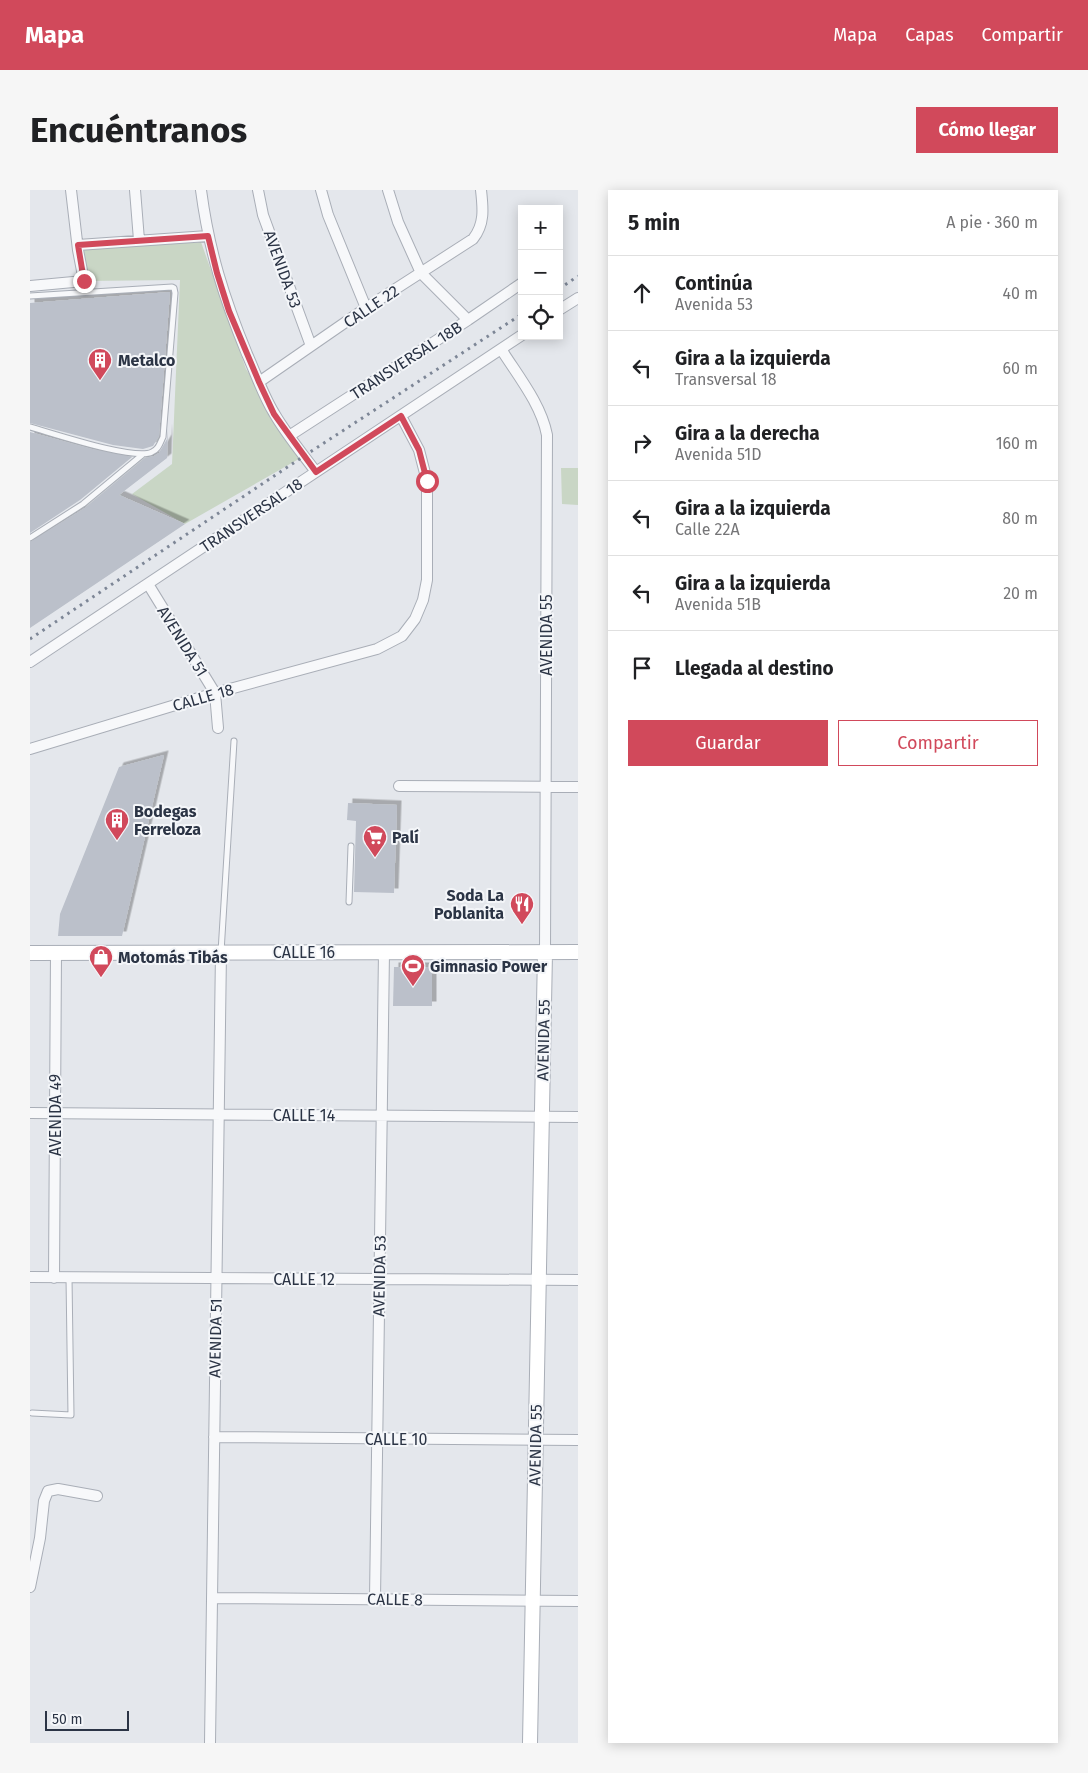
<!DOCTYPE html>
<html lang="es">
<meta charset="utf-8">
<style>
body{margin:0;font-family:"Fira Sans",sans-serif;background:#f6f6f6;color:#202124}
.controls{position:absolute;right:15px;top:15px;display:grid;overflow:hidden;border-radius:0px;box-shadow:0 2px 12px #0003}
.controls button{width:45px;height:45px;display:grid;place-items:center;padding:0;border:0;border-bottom:1px solid #e0e0e0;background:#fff;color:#202124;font:25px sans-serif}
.scale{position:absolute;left:15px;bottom:12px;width:84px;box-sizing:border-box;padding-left:5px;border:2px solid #2b3445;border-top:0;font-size:14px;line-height:18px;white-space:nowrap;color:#2b3445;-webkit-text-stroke:4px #f4f6f9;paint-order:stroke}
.stop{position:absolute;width:15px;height:15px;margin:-11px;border:4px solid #d1495b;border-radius:50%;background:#fff}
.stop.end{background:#d1495b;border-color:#fff;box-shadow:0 1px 5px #0008}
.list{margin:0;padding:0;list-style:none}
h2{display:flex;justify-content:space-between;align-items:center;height:65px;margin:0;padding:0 20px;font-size:21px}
h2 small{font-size:16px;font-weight:400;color:#757577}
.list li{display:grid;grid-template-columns:32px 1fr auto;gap:15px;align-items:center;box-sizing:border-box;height:75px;padding:0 20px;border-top:1px solid #e0e0e0}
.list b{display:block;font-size:19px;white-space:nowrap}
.list p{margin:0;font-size:16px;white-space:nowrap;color:#757577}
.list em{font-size:16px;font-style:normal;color:#757577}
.actions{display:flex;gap:10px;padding:15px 20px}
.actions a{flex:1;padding:11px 0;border:1px solid #d1495b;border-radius:0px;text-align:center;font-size:18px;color:#d1495b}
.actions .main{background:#d1495b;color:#fff}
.icon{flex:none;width:28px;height:28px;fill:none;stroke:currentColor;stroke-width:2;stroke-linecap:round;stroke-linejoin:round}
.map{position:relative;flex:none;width:548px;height:1553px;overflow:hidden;border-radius:0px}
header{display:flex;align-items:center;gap:30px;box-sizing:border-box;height:70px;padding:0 25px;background:#d1495b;color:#fff}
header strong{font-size:24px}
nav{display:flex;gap:28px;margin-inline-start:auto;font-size:18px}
.intro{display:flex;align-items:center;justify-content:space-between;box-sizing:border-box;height:120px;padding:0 30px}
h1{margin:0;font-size:35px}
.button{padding:12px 22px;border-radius:0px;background:#d1495b;color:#fff;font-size:18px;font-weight:700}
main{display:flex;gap:30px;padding:0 30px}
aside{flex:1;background:#fff;border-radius:0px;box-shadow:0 2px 12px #0003}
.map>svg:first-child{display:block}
.green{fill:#c9d6c5}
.building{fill:#bbc0ca;filter:url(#shadow)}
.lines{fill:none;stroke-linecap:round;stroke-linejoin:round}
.lane-casing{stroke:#a9aeb7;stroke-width:7}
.street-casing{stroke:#a9aeb7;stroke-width:12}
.secondary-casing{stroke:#a9aeb7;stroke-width:16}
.lane{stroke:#f7f8fa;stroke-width:5}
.street{stroke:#f7f8fa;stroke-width:10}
.secondary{stroke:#fff;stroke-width:14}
.rail{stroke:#7d8696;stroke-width:3;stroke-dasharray:2.5 5;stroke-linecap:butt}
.route{stroke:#d1495b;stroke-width:6}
.labels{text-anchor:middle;stroke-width:4;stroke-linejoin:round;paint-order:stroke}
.street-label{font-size:16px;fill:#2b3445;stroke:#f4f6f9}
.poi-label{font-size:16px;font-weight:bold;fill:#2b3445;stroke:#f4f6f9;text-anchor:start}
</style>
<header>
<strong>Mapa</strong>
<nav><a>Mapa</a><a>Capas</a><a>Compartir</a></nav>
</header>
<div class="intro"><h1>Encuéntranos</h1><a class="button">Cómo llegar</a></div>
<main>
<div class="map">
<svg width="548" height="1553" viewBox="0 0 548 1553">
<defs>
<filter id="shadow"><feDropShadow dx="4.5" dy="-4.5" stdDeviation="0" flood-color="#0004"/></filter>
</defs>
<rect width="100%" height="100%" fill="#e4e7ec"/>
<path class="green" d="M171,52L216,179L274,266L155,334L102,304L142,274L150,90L54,91L48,60Z
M531,278H548V315L532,314Z"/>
<path class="building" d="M140,102L129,246L123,256L113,259L83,255L0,233V113Z
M138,238L137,268L89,305L155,334L0,438V352L55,318L115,268L124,266L129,263L137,249Z
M0,242L62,259L102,267L50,310L0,343Z
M134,565L92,746H28L30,724L89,577Z
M318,613L367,615L364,703L324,702L326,631L317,630Z
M364,777H402V816H363Z"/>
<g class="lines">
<g class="lane-casing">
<path id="lane" d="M0,106L142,97L144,98L145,103L133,247C130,253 129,259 122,262C105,271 22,243 0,237
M0,348L53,314L112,265
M319,712L321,656
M191,762L204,551
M2,1223L41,1225L39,1088"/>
</g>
<g class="street-casing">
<path id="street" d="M105,0L109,50
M171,0C179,61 194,108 217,164C226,184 233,205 244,223C256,244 272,263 286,282
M228,0L233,25L281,156
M291,0L298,25L336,118
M358,0L368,32L391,83L438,130
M48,55L178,46
M0,96L54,91L48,60L41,0
M529,120L548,108
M471,159C488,186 511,214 517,245L515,762
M229,192L336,118L443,49C455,34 453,18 451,0
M259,246L438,130L492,93
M118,394L185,503L188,538
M0,472L492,145
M0,559L185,503L347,459L372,446L385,429L393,410L397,390V291L389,260L371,226
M369,596L548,597
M0,923L548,927
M0,1087L548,1090
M24,1088L26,763
M184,1247L548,1250
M0,1397L10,1348L14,1311L18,1301L28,1299L67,1306
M182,1408L548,1411
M345,1409L354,762
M180,1553L191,762"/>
</g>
<g class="secondary-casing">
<path id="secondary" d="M0,763L548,762
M500,1553L515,762"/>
</g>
<use href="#lane" class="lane"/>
<use href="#street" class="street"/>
<use href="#secondary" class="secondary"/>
<path class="rail" d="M529,99L548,86
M0,449L274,266L492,124"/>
</g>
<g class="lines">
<path class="route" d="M54,91L48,55L178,46L187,83L199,121L229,192L244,224L286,282L371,226L389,260L397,291"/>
</g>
<defs>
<g id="building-pin" transform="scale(1.25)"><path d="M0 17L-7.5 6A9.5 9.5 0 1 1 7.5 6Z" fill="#d1495b" stroke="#f4f6f9"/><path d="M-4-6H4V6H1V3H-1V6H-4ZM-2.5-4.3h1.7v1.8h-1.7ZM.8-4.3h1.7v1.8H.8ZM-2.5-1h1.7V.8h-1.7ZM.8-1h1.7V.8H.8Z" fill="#fff"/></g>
<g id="supermarket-pin" transform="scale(1.25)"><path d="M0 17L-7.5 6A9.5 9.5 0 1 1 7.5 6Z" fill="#d1495b" stroke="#f4f6f9"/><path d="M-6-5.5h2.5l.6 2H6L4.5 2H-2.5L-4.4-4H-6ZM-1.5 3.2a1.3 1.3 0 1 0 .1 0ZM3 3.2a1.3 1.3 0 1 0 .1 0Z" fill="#fff"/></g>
<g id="restaurant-pin" transform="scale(1.25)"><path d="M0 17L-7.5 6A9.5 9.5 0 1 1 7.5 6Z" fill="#d1495b" stroke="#f4f6f9"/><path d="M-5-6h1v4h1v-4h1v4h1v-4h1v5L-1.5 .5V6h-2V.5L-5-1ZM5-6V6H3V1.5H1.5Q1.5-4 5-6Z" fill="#fff"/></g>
<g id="shop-pin" transform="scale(1.25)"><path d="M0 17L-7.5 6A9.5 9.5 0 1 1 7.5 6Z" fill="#d1495b" stroke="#f4f6f9"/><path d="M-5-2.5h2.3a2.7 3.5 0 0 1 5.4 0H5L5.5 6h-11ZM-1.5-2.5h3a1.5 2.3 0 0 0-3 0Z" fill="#fff"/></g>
<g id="stadium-pin" transform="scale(1.25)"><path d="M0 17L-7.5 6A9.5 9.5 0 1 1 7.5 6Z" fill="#d1495b" stroke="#f4f6f9"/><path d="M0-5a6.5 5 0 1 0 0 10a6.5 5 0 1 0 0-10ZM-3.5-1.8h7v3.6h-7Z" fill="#fff"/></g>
</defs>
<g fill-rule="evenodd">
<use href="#building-pin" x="70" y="170"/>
<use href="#building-pin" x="87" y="630"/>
<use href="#supermarket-pin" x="345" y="647"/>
<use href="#restaurant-pin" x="492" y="714"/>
<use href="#shop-pin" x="71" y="767"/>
<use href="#stadium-pin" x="383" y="776"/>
</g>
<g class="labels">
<g class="street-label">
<text transform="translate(253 79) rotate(70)" y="6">AVENIDA 53</text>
<text transform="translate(341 116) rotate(-34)" y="6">CALLE 22</text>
<text transform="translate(376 170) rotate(-33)" y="6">TRANSVERSAL 18B</text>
<text transform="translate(221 325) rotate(-34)" y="6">TRANSVERSAL 18</text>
<text transform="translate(516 445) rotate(-90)" y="6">AVENIDA 55</text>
<text transform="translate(153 451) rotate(58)" y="6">AVENIDA 51</text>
<text transform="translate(173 507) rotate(-16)" y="6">CALLE 18</text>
<text x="274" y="768">CALLE 16</text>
<text transform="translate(513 850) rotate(-89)" y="6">AVENIDA 55</text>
<text transform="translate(25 925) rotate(-90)" y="6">AVENIDA 49</text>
<text x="274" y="931">CALLE 14</text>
<text transform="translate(349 1086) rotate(-89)" y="6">AVENIDA 53</text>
<text x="274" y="1095">CALLE 12</text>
<text transform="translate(185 1148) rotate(-89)" y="6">AVENIDA 51</text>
<text x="366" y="1255">CALLE 10</text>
<text transform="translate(505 1255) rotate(-89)" y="6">AVENIDA 55</text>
<text transform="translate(365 1409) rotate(1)" y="6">CALLE 8</text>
</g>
<g class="poi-label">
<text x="88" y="176">Metalco</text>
<text x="104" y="627">Bodegas<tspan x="104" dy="18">Ferreloza</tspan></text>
<text x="362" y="653">Palí</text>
<text x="474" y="711" text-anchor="end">Soda La<tspan x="474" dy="18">Poblanita</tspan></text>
<text x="88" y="773">Motomás Tibás</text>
<text x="400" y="782">Gimnasio Power</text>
</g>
</g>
</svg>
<div class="controls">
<button>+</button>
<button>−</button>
<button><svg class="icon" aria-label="locate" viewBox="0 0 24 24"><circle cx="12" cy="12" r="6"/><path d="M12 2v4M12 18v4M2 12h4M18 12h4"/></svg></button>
</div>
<div class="scale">50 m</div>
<div class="stop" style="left:397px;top:291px"></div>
<div class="stop end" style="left:54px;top:91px"></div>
</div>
<aside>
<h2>5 min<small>A pie · 360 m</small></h2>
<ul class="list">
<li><svg class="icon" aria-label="ahead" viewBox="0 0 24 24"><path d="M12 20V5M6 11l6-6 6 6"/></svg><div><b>Continúa</b><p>Avenida 53</p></div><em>40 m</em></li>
<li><svg class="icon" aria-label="left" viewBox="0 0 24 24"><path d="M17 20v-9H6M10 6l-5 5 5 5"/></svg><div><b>Gira a la izquierda</b><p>Transversal 18</p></div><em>60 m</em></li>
<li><svg class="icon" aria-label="right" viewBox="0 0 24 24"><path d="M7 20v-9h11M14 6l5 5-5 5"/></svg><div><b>Gira a la derecha</b><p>Avenida 51D</p></div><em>160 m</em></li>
<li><svg class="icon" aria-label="left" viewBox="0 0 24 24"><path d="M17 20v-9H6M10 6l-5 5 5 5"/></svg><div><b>Gira a la izquierda</b><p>Calle 22A</p></div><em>80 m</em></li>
<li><svg class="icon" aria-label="left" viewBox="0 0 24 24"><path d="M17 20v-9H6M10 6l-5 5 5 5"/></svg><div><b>Gira a la izquierda</b><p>Avenida 51B</p></div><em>20 m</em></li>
<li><svg class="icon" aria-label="arrive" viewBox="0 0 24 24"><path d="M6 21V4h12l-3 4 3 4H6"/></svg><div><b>Llegada al destino</b></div></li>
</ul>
<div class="actions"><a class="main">Guardar</a><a>Compartir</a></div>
</aside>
</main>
